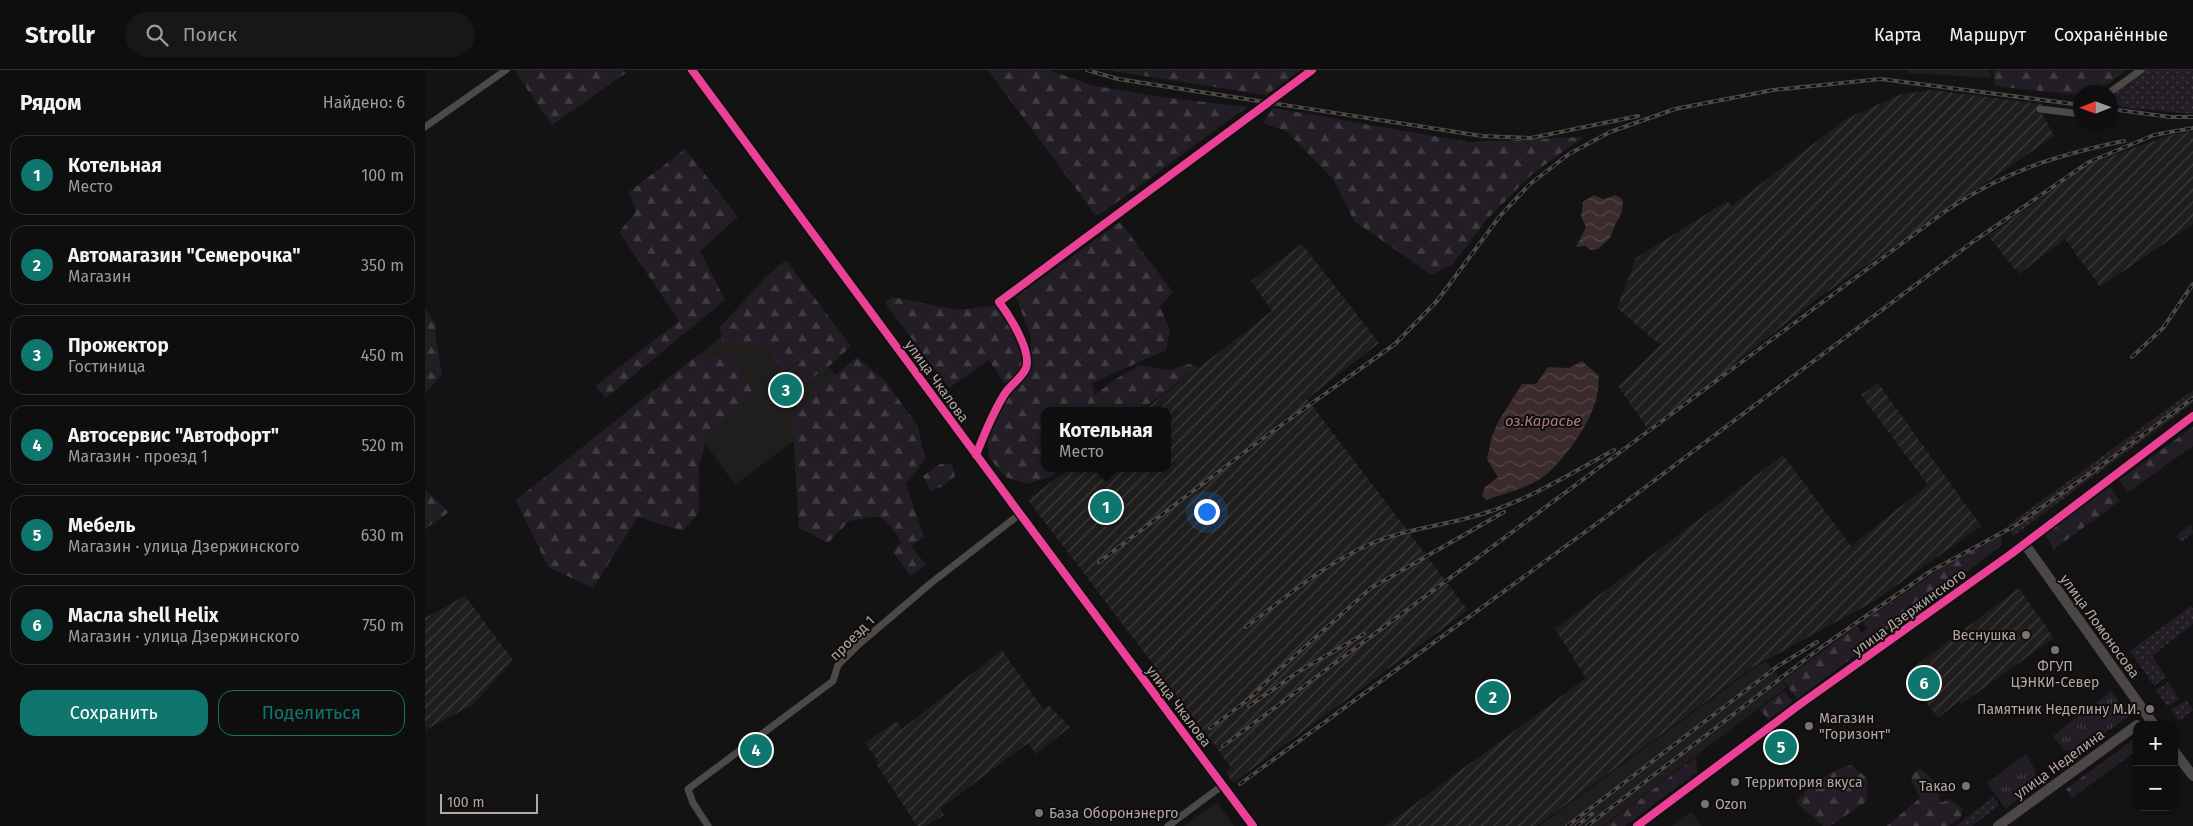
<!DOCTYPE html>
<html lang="ru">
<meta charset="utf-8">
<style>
body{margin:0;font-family:"Fira Sans",sans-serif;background:#171717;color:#f1f3f6}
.controls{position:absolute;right:15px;bottom:15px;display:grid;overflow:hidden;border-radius:10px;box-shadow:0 1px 4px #0004}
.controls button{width:45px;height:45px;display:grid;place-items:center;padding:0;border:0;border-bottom:1px solid #2e2e2e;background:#0e0e0e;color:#f1f3f6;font:25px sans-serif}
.compass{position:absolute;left:1648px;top:15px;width:45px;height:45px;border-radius:50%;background:#0e0e0e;box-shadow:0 1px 4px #0004;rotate:269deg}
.scale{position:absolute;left:15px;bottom:12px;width:98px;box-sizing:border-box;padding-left:5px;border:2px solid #b5a7a3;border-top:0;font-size:14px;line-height:18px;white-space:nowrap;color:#b5a7a3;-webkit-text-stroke:4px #0f0e0d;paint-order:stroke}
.you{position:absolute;left:781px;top:441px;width:18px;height:18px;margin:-12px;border:4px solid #fff;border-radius:50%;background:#1a73e8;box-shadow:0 0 0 8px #1a73e833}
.badge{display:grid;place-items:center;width:32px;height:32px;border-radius:50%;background:#0f766e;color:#fff;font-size:16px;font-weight:700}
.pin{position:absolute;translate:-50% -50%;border:2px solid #fff;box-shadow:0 1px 5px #0006}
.popup{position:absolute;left:616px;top:337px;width:130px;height:65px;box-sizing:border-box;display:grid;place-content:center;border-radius:10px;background:#0e0e0e;filter:drop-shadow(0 1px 4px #0005);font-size:16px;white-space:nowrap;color:#9b9c9e}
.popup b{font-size:19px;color:#f1f3f6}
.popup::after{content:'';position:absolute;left:50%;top:100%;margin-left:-10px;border:10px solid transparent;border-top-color:#0e0e0e}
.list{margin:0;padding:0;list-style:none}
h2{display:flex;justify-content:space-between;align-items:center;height:65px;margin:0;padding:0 20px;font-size:21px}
h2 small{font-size:16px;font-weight:400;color:#9b9c9e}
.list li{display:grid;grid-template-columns:32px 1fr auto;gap:15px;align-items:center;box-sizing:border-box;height:80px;margin:0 10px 10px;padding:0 10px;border:1px solid #2e2e2e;border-radius:15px}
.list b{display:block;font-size:19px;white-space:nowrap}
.list p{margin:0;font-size:16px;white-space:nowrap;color:#9b9c9e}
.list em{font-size:16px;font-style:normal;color:#9b9c9e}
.actions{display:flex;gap:10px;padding:15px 20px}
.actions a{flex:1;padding:11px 0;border:1px solid #0f766e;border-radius:15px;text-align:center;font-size:18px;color:#0f766e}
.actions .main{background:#0f766e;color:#fff}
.icon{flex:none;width:28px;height:28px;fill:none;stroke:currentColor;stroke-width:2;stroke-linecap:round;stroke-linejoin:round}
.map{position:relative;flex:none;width:1768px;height:756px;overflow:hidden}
header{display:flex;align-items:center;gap:30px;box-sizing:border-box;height:70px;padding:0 25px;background:#0e0e0e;border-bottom:1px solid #2e2e2e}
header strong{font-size:24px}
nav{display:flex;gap:28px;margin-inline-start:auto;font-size:18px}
.search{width:350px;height:45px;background:#171717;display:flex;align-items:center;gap:12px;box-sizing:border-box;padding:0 18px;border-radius:28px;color:#9b9c9e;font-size:19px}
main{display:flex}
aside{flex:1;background:#0e0e0e}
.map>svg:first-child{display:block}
.built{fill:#1f1e1d}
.industrial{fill:url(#industrial-furrows)}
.grass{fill:url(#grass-dots)}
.forest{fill:url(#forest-firs)}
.park{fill:url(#park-tufts)}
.water{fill:url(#water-waves)}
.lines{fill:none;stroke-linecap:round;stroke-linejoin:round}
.street{stroke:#4c4947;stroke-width:7}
.secondary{stroke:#4a4746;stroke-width:10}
.rail-casing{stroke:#4c4947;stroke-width:4}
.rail{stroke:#0f0e0d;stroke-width:2;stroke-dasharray:5.5;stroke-linecap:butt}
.cycleway-casing{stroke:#0f0e0d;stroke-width:11}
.cycleway{stroke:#ea4096;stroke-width:8}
.poi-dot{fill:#7c7371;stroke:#0f0e0d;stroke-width:2}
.labels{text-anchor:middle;stroke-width:4;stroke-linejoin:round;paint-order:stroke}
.street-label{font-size:14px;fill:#b5a7a3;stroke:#0f0e0d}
.poi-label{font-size:14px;fill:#b5a7a3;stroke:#0f0e0d;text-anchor:start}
.water-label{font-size:15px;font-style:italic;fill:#b1797a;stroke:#0f0e0d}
</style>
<header>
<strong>Strollr</strong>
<div class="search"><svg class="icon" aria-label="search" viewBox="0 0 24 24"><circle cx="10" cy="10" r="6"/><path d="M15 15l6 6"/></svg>Поиск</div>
<nav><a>Карта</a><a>Маршрут</a><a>Сохранённые</a></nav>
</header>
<main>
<aside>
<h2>Рядом<small>Найдено: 6</small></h2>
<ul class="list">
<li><span class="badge">1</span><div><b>Котельная</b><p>Место</p></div><em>100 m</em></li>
<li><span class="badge">2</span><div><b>Автомагазин &quot;Семерочка&quot;</b><p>Магазин</p></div><em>350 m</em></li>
<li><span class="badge">3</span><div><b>Прожектор</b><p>Гостиница</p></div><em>450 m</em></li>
<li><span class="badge">4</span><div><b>Автосервис &quot;Автофорт&quot;</b><p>Магазин · проезд 1</p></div><em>520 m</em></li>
<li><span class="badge">5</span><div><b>Мебель</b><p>Магазин · улица Дзержинского</p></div><em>630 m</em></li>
<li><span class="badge">6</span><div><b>Масла shell Helix</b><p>Магазин · улица Дзержинского</p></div><em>750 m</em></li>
</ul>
<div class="actions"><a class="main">Сохранить</a><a>Поделиться</a></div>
</aside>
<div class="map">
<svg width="1768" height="756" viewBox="0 0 1768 756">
<defs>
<pattern id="industrial-furrows" width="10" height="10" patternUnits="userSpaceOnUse" patternTransform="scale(1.25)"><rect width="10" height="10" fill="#1f1e1d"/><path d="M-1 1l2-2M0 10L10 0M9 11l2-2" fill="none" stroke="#3d3c3b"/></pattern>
<pattern id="grass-dots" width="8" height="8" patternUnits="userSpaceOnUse" patternTransform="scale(1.25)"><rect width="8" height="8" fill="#231e26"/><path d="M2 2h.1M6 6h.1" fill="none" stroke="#413c42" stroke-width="1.8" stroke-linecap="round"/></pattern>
<pattern id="forest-firs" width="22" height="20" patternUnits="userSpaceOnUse" patternTransform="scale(1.25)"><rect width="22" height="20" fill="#231e26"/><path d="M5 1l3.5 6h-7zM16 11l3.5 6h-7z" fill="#413c42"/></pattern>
<pattern id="park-tufts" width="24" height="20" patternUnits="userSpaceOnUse" patternTransform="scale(1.25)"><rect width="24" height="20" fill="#231e26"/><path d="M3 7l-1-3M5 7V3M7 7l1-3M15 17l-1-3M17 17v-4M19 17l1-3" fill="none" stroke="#413c42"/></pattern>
<pattern id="water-waves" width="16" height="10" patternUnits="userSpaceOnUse" patternTransform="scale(1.25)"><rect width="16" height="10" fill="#3b2b2c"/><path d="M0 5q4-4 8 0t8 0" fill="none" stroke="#554747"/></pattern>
</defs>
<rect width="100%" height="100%" fill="#131313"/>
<path class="built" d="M1482,0H1565L1566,8L1482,3Z
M350,225L427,327L310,415L237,313Z
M1341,591L1362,617L1178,756H1114L1329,598Z
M792,732L809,756H759Z
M1266,742L1277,756H1247Z"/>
<path class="industrial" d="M1507,20L1616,34L1615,39L1629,66L1392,229L1310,293L1306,299L1223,359L1193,316L1235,275L1192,238L1211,188L1302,131L1307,136L1421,49L1476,24Z
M1768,61V154L1675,217L1640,169L1594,204L1563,166L1664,94L1742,66Z
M877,174L954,273L882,329L1043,540L808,713L801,702L806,698L785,669L603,430L644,398H742V341H718L847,241L826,211Z
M1453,313L1556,456L1448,532L1328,597L1112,756H960L1161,608L1130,559L1358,385L1426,476L1503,415L1436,325Z
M1594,518L1629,568L1536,634L1534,631L1513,648L1489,616L1494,612L1485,600Z
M40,526L88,590L49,634L0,660V548Z
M577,580L618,639L624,635L645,657L611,684L603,673L515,739L519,745L501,756H492L452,695V689L440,673L471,651L477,659Z"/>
<path class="grass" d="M1720,0H1768V44L1686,36V25Z
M1768,320V333L1588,466L1583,455Z
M1766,536L1768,539V554L1727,586L1741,607L1729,616L1705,581Z
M1743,612L1754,629L1742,636L1731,620Z
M1761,630L1768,640L1754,651L1746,640Z
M1568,727L1574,735L1547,756H1531Z"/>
<path class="forest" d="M89,0H199L201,3L127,55Z
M563,0H624L666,15L728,26L823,37C771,72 724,112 671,146Z
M681,0H876L841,25Z
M1568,0H1702L1671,22H1656L1655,25L1570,16Z
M848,38L1043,72L1158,67L1106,105L1063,148L1028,194L1007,205L929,151L908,109L861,61L838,53Z
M260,79L313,147L275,181L300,230L181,328L170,316L254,251L194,162L211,142L204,122Z
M695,152L748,222L735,236L745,261L741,280L667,313L670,325L689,310L715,295L743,300L765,294L774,297L715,341H620V398H637L627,406L602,414L581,407L564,388L562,367L584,325L605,303L606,267L591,227Z
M361,190L426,276L408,293L372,318L339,276L299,273L294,258L341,207Z
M467,227L532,240L573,235C583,249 606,282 598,299C594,307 583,315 577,322L576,319L579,313L564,290L524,318L460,233Z
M0,239L11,253L10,263L17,305L0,324Z
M303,282L330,323L283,365L274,395V442L258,461L213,447L168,518L123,497L91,430L274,284L286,290Z
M432,287L461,312L493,356L500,390L481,414L499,467L486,476L501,495L485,506L468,482L476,472L466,457L455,447H446L424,451L403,473L374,458L367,346L400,314Z
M1768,357V376L1703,422L1694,410Z
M515,394H527L530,406L518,416L506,421L498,406Z
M1685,417L1695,431L1629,479L1619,464Z
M0,420L24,442L0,459Z
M1576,465L1577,475L1372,629L1358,610L1432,556L1436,563L1442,559L1438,552L1515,499Z
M1359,621L1368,632L1343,650L1335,639Z
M1712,667V680L1647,728L1641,719Z
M1271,687L1272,702L1200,756H1179Z
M1426,695L1442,708V731L1405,756H1398L1371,732C1386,713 1404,702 1426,695Z
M1495,699C1508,707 1513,718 1516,733L1524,729L1537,738L1536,747L1524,756H1462L1495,728L1486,710L1488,703Z"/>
<path class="park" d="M1766,454L1768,463L1756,472L1751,466Z
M1686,621L1704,646L1654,682L1639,680L1628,666Z
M1601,684L1610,700V714L1581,739L1562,713Z"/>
<path class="water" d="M1169,125L1179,129L1191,125L1198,130L1197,142L1190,155L1185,168L1173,179L1166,180L1160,176L1151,177L1161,157L1156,146L1158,132Z
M1157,291L1174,306C1173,312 1174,319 1172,325C1168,350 1137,395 1115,409C1100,419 1078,424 1061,430L1057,426L1060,417L1073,407L1062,389L1067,366L1073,352L1097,314H1111L1123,297L1144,298Z"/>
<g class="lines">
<path class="street" d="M267,0L595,444L828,756
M1685,22L1716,0
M1615,39L1656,44
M0,57L81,0
M551,385C559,365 567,344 579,325C584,316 597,308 601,298C607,281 584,245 574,232L887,0
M283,756L268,733L263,719L408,611L413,595L433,575L506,513L595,444
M743,756L798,715"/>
<path class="secondary" d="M1599,473L1729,655
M1749,681L1768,706
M1212,756L1374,635L1586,484L1768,346
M1573,756L1712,655"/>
<g class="rail-casing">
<path id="rail" d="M662,0L693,9L1057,66L1106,68L1213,46
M1686,39L1745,47H1768
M1707,287L1738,258L1768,214
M674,492L841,366L970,274L1012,231L1075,146L1105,114L1144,84L1185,62L1250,39L1348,20L1456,9L1656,35
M821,557C860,528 898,495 943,475C980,458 1021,456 1060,443C1105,429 1147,403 1189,380
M824,636L876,600L939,564
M785,658L824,629L856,598L946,518L1079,442
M798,676L1522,140C1580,101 1632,85 1699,71
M815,714L1182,446L1549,171L1664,92L1729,65L1768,58
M1142,756L1353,596L1392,572
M1151,756L1167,744
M1162,756L1398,576L1506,501L1593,454L1673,398L1768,328"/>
</g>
<use href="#rail" class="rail"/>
<g class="cycleway-casing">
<path id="cycleway" d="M267,0L595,444L828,756
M551,385C559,365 567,344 579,325C584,316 597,308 601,298C607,281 584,245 574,232L887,0
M1212,756L1374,635L1586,484L1768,346"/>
</g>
<use href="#cycleway" class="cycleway"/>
</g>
<g class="poi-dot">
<circle cx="1601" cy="565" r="5"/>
<circle cx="1630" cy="580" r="5"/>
<circle cx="1725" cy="639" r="5"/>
<circle cx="1384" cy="656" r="5"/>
<circle cx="1310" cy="712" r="5"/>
<circle cx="1541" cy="716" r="5"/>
<circle cx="1280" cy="734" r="5"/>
<circle cx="614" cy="743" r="5"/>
</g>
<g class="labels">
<g class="street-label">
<text transform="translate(512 311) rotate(54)" y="5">улица Чкалова</text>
<text transform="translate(1484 542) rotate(-36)" y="5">улица Дзержинского</text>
<text transform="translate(1675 556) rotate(54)" y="5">улица Ломоносова</text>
<text transform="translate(427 568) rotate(-45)" y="5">проезд 1</text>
<text transform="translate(754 636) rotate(53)" y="5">улица Чкалова</text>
<text transform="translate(1634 694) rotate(-36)" y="5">улица Неделина</text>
</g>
<g class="poi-label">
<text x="1591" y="570" text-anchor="end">Веснушка</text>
<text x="1630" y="601" text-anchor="middle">ФГУП<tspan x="1630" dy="16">ЦЭНКИ-Север</tspan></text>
<text x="1715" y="644" text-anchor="end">Памятник Неделину М.И.</text>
<text x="1394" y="653">Магазин<tspan x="1394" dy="16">"Горизонт"</tspan></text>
<text x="1320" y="717">Территория вкуса</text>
<text x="1531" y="721" text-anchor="end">Такао</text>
<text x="1290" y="739">Ozon</text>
<text x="624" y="748">База Оборонэнерго</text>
</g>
<g class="water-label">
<text x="1118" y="356">оз.Карасье</text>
</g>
</g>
</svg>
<div class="controls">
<button>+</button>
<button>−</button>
</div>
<svg class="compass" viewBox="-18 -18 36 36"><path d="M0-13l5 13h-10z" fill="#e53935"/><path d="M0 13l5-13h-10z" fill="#9b9c9e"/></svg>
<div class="scale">100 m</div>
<div class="you"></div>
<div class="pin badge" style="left:681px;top:437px">1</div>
<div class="popup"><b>Котельная</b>Место</div>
<div class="pin badge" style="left:1068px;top:627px">2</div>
<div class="pin badge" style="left:361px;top:320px">3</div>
<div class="pin badge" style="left:331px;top:680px">4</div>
<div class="pin badge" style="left:1356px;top:677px">5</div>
<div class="pin badge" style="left:1499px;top:613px">6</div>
</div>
</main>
